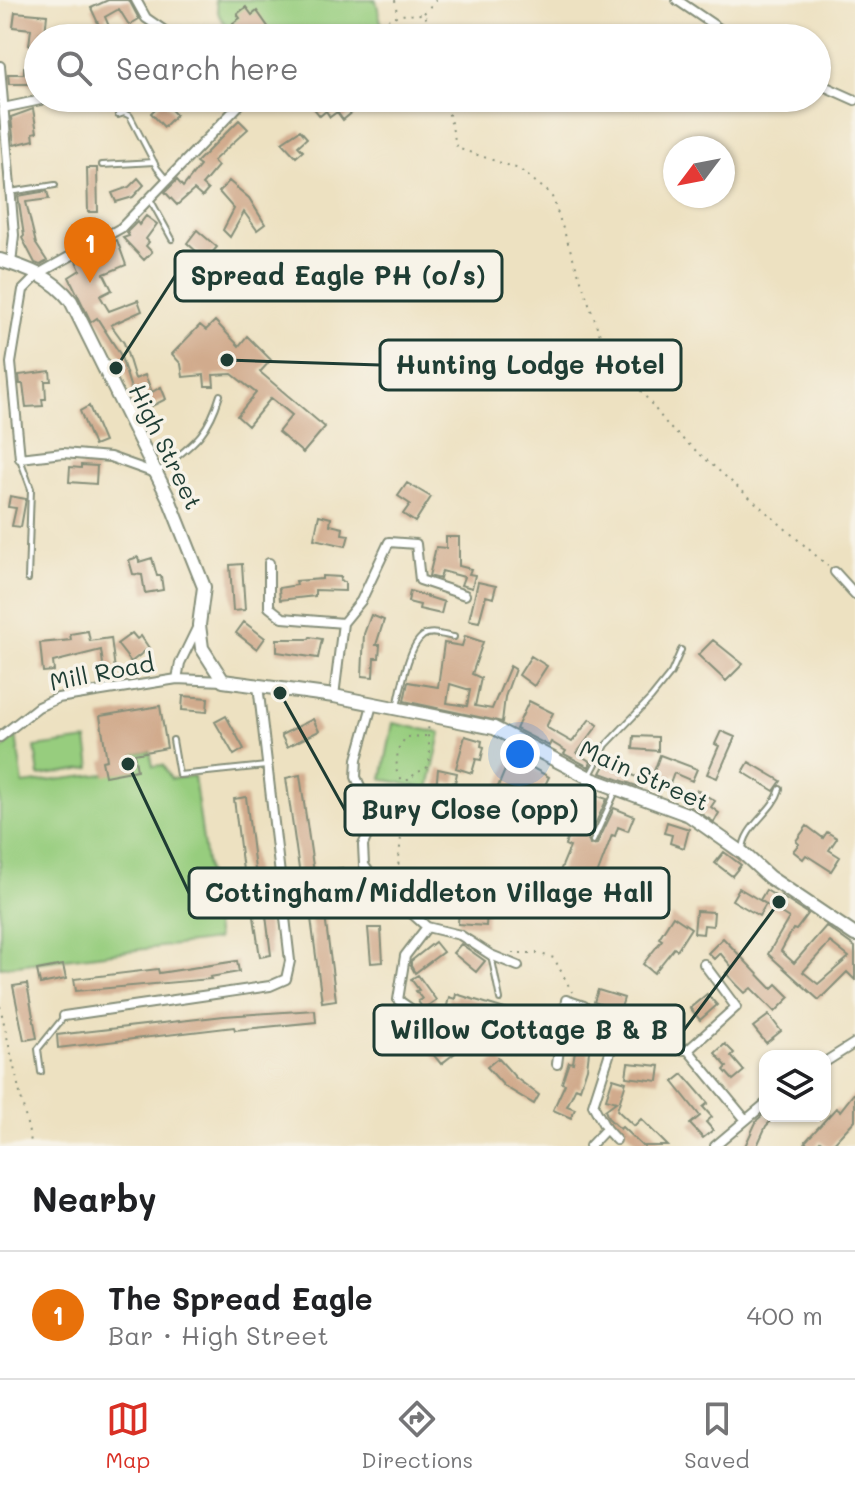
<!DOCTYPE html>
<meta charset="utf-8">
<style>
body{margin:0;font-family:Mali,sans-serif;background:#f6f6f6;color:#202124}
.controls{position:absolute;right:24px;bottom:24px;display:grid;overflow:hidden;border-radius:16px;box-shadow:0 2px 6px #0004}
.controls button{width:72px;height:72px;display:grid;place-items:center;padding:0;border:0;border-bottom:2px solid #e0e0e0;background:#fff;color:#202124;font:40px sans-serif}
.compass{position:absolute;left:663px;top:136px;width:72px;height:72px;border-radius:50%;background:#fff;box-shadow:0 2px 6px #0004;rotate:238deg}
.you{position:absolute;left:520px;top:754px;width:28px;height:28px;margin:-20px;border:6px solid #fff;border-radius:50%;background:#1a73e8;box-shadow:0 0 0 12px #1a73e833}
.badge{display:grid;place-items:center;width:52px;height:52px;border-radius:50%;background:#d93025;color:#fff;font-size:26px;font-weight:700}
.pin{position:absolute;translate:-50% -66px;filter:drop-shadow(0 2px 4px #0008)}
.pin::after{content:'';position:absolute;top:42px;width:28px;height:24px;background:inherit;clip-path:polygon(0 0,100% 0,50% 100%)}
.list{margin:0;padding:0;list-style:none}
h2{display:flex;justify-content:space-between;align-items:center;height:104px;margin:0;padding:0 32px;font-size:34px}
h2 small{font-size:26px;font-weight:400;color:#757577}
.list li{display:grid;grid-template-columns:52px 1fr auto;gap:24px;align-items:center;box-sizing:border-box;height:128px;padding:0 32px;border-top:2px solid #e0e0e0}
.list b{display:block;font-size:30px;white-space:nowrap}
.list p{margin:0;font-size:26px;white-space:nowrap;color:#757577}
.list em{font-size:26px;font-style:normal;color:#757577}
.icon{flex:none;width:44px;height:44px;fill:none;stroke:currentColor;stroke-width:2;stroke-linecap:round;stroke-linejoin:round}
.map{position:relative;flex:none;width:855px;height:1146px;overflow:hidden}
.search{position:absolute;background:#fff;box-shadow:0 2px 6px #0004;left:24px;right:24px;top:24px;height:88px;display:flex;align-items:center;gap:20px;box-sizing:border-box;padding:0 28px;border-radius:44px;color:#757577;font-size:30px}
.sheet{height:232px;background:#fff}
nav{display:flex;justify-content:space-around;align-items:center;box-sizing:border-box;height:112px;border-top:2px solid #e0e0e0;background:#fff;font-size:22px;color:#757577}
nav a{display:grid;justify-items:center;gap:4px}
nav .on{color:#d93025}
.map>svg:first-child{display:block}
.green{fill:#97cd7e;stroke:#5b8559;stroke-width:2}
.building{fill:#d1ab8d;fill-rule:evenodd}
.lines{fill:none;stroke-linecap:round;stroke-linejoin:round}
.service-casing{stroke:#868f7a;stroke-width:8}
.minor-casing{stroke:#868f7a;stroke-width:12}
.secondary-casing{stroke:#868f7a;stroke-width:16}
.path{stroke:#868f7a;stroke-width:2;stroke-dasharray:2 6;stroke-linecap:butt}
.service{stroke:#fff;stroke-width:4}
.minor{stroke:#fff;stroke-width:8}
.secondary{stroke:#fff;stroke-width:12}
.labels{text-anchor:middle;stroke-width:7;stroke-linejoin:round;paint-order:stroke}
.street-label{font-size:24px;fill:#1f3d34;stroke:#f7f3e8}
.leader{fill:none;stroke:#1f3d34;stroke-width:3}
.callout-dot{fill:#1f3d34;stroke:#f7f3e8;stroke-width:3}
.callout{fill:#f7f3e8;stroke:#1f3d34;stroke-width:3}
.callout-label{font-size:26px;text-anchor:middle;font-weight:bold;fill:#1f3d34}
</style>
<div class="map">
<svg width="855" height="1146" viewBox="0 0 855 1146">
<rect width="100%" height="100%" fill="#f7f3e8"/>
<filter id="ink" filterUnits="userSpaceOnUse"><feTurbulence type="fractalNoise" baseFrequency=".0125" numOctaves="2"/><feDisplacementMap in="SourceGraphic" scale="16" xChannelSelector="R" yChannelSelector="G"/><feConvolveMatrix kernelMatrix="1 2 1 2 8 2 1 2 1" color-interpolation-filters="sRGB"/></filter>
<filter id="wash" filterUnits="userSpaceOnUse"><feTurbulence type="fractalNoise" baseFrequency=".006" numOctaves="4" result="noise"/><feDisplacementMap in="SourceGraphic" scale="32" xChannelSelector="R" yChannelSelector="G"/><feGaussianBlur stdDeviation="1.8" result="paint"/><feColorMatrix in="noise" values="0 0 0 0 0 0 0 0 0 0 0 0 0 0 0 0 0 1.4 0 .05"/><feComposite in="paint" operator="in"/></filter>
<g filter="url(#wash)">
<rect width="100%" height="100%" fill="#ede1c1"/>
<path class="green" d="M215,0H376L383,31L363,38H234L219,15Z
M393,723L441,733L429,789L382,779Z
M16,735L23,784L137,770L134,754L150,751L153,766L163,765L171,779L194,776L217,940L0,967V752Z
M87,740L91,768L39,776L35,747Z"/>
<g id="blocks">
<path class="building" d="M108,0H129L139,19L129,25L119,9L105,17L114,38H105L91,8Z
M246,7L252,15L257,11L276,38H244L233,23L240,18L237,14Z
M15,12L47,15L45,34L40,33L38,47L29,45L31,29L13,27Z
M24,67H38V84H9L8,74H24Z
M323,98H344L354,111L343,120L337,112L330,117L326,111L320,116L312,106Z
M163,101L176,115L164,127L151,113Z
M33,109L37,132L33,133L34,140L14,145L11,117Z
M239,120L248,129L213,161L218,166L202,185L208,190L202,197L194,190L177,205L165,192L177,180L183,187L200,166L196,163Z
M300,130L307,138L298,146L303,151L296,157L282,142Z
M87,168H97L98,212H88Z
M138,178L144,185L133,197L116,202L112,193L129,187Z
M229,181L249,198L265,224L257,230L244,212L230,237L223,230L234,209L219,192Z
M47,191L49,199L26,202L36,244L47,261L40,265L35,263L22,238L24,236L18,196Z
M146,216L157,224L146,239L149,242L146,246L152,252L144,260L123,238L129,236L127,232L137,222L139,225Z
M197,230L217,247L206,260L187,243Z
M117,240L126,265L104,274L112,290L100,296L109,311L138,300L142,311L111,325L124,343L135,379L145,375L152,392L161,387L166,399L144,410L136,394L133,395L120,354L97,318L91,322L69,277L80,270L76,261Z
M215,321L239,346L247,336L271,360L260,372L325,427L303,453L278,432L292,415L271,398L248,426L237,416L256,393L232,374L213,375L214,386H205L204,375L183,377L181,364L172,354L200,325L206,330Z
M50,371L51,381H45L46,399H42L43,406L26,407L23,384H20L19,375Z
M89,406L104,442L94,446L80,411Z
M81,465L97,466L96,484L69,482L70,467L81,468Z
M407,483L431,497L415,522L403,514L410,504L398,496Z
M10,496L26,499L21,527L12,526L16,508L8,507Z
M319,515L331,518L330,525L343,528L342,534L349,535L346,546L314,539Z
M446,537H459V566L471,569L469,574L475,575L472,588L461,585L464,577L442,571L440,579L429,576L436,547L446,548Z
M138,557L139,562L152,558L157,576H161L163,590L145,593L142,575L133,574L129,560Z
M242,564L245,610L233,611L230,565Z
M322,576L341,577L340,581L345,582V591L315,590V596L280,600L279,588L297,585L296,581L322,579Z
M478,582L496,586L493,598L486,596L479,622L469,620Z
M410,591L444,602L441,614L419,609L420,605L408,602Z
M371,615L384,620L376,645H380L379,658H374L373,677L362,676L364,634Z
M244,622L265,638L257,649L236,633Z
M88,631L90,641L111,638L115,670L104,671L101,650L53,662L54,671L43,672L40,643L71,640L70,634Z
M132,633L137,639L141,636L149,648L131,662L117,644Z
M465,636L483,642L472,674L481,678L475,706L492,709L510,666L515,669L505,697L502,722L404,701L408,682L438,687L444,643L462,646ZM450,684L470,690L467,706L447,703Z
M310,637L322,639L318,658L277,652V639H309Z
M713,640L743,664L726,681L698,655Z
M531,656L547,666L534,686L519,675Z
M183,696L208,698L207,712L182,710Z
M529,701L553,713L546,727L572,742L590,719L598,725L577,753L591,762L589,767L564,754L566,751L551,742L549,746L516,729Z
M160,706L167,748L134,754L137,770L105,776L102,761L107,760L100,716Z
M226,716L244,749L234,755L215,722Z
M313,719L319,731L287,747L281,735Z
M721,731L735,737L717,778L707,774L719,746L715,744Z
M465,736L482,741L481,746L484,747L481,760L476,759L472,773L456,768Z
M634,736L658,737V751L633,749Z
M660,755L697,769L692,781L674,773L668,789L650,782Z
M511,756L549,777L543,789L585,811L592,794L607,799L588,839L590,845L597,844L614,808L634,816L628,831L618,827L615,836L612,835L592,888L558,876L570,847L565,845L569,834L574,835L580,820L537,797L529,811L511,802L514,796L497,789Z
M610,756L620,762L618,768L645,781L642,788L601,773Z
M749,762L781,781L774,791L743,772Z
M438,769L457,773L455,783L447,782L444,801L435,800Z
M300,775L314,873L342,868L343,880L301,883L286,778Z
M697,790L715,801L711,807L719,813L714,822L687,805Z
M246,797L259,901L247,902L234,799Z
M667,822L689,829L684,848L670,843L672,835L664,833Z
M807,826L823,838L827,832L837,838L829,850L840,857L831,871L806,855L803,859L793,851L799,844L796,841Z
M724,852L741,865L732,876L715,863Z
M739,888L766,904L759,916L732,900Z
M766,890L779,898L780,896L808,914L796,930L793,929L781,951L794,963L826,926L855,947V980L847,972L819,1000L768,954L789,918L760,900ZM830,942L849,957L818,984L803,972Z
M323,901L336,1000L322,1002L309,903Z
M265,908L271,955L260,957L253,910Z
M459,909L487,911L486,926L458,924Z
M696,911L714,912L713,926L704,925L703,934L694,933Z
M673,916L691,928L677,950L674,948L654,973L643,964L662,940L659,938Z
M368,928H381L383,962L371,963Z
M723,938L772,989L777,984L790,997L775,1012L751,988L745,993L737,985L726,973L732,967L720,953L714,959L708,953Z
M435,942L443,952L415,973L411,966V961Z
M461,944L485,961L476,972L453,953Z
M237,961L239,972L210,977L211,979L76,991L74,979L158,969L159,973Z
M63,965L66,979L40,984L37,970Z
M418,975L436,1000L423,1009L418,1001L422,999L416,991L419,990L411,979Z
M27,984L37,1038L24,1040L13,986Z
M598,990L624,998L620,1011L594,1002Z
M456,994L508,1010L504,1026L485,1021L487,1015L463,1010L461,1017L453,1015V1012L446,1010L449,997L455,999Z
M707,994L717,1005L700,1020L690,1008Z
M315,1010L316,1022L235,1030L234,1027L58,1048L57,1035L224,1016Z
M769,1015L781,1031L766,1043L753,1027Z
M461,1031L469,1042L441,1064L432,1053Z
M578,1032L591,1035L587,1068L580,1089L576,1087L567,1106L575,1109L571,1118L553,1110L565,1084L562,1083L569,1062L573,1063Z
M725,1044L734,1053L731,1056L744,1071L733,1080L724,1070L727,1067L715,1053Z
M498,1058L516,1078L539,1095L534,1104L504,1086L487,1067Z
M628,1063L660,1066L658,1081L626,1077Z
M683,1074L708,1103L703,1107L712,1117L706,1122L713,1130L703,1138L690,1124L700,1116L673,1082Z
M613,1078L626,1082L617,1110L634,1126L641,1119L668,1146H642L622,1127L620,1129L608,1118L605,1110L616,1102L606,1099Z
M855,1092V1120L831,1146H826L820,1141L816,1146H809L805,1142L836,1108L840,1111Z
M765,1113V1116L773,1119L766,1126L757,1146H745L757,1120Z"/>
</g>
</g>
<g filter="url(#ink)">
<use href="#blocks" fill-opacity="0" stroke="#868f7a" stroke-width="2"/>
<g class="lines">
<g class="service-casing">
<path id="service" d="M42,100L53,101L73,98
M118,115L124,113L130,116L157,168L166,179
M102,165L154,162
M10,192L55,185
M150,199L172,239
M20,459L31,489L28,579
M158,472C191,445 207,438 220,395
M397,707C401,690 408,646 423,636C431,630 446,636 454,637
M173,740L179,775L266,766
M590,775L606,745L651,698L671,673L681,650
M593,841L616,791
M743,851C743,826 773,813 780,789
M491,955L500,999
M41,1072L38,1049L63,1018"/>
</g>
<g class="minor-casing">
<path id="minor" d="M136,0L146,18L175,38
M677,0L733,38
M0,66L14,235L11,264
M817,83L855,100
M3,108L41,100
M155,473L110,457L63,453L20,458L11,363L23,290L40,273L121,228L246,98
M269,563V607L283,618L343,623
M835,572L855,594
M177,679L180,663L197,628
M334,696L343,623L361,601L389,542L416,544L420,580L465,595
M372,705L357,759L356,777L370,809L369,831L363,845L364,865L375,881L427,927L460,935L491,955L518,966
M0,737L38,707L58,698L177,679L223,681
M282,892L343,887
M427,927L405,956L398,1000L447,1034
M64,1016L270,986L286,979L290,961L258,685
M612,1046L593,1105L606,1129L616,1140
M688,1050L736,1007L704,964
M825,1062L855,1043
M557,1064L566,1000L584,1006L612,1046L688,1050L745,1119
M590,1146L606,1129
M715,1146L765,1104"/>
</g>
<g class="secondary-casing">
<path id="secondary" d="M0,260C29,269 52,277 71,301L169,499L204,587L199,625L202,648L223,681L334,696L494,728L594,780L689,815L743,853L769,877L855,935"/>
</g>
<path class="path" d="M395,0L397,14
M424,13L436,0
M352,38L398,15L423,14L438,33L437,38
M445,98L457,148L519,169L551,194L602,341L670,428L828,566
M426,736L406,737L398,749L396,770L402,780H410L415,773L426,769C435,753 425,742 429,725
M380,805L401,837L396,888
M512,953H537L554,958L572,992
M0,1006L32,1146"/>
<use href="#service" class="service"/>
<use href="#minor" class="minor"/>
<use href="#secondary" class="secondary"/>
</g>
</g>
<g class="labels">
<g class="street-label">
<text transform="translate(165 447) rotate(64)" y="8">High Street</text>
<text transform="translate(102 673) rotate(-11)" y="8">Mill Road</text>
<text transform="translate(644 776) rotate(24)" y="8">Main Street</text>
</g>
</g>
<path class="leader" d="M116 368L175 276M227 360L380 365M280 693L345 810M128 764L189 893M779 902L684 1030"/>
<g class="callout-dot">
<circle cx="116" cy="368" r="8"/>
<circle cx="227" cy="360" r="8"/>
<circle cx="280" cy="693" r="8"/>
<circle cx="128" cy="764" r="8"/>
<circle cx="779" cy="902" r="8"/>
</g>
<g class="callout">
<rect x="175" y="251" width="327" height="50" rx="8"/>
<rect x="380" y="340" width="301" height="50" rx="8"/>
<rect x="345" y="785" width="250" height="50" rx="8"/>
<rect x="189" y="868" width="480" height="50" rx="8"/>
<rect x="374" y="1005" width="310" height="50" rx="8"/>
</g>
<g class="callout-label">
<text x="338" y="285">Spread Eagle PH (o/s)</text>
<text x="530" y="374">Hunting Lodge Hotel</text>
<text x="470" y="819">Bury Close (opp)</text>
<text x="429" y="902">Cottingham/Middleton Village Hall</text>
<text x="529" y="1039">Willow Cottage B &amp; B</text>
</g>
</svg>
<div class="controls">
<button><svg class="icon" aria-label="layers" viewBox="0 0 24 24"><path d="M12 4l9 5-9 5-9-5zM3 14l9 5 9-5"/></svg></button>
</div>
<svg class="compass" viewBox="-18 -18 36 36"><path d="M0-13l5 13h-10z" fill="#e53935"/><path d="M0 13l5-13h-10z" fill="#757577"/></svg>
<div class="you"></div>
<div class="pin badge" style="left:90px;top:283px;background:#e8710a">1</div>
<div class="search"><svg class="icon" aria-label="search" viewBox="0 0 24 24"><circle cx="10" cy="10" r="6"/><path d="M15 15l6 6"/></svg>Search here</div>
</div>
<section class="sheet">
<h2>Nearby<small></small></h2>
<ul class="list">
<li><span class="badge" style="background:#e8710a">1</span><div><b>The Spread Eagle</b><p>Bar · High Street</p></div><em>400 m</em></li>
</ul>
</section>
<nav>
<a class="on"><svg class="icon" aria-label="map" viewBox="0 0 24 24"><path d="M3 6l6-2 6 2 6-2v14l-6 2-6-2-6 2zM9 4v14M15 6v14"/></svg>Map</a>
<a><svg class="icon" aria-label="directions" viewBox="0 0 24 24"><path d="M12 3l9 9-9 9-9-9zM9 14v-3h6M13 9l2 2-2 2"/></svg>Directions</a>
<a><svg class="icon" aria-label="saved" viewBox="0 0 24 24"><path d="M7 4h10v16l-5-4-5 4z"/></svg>Saved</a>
</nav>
